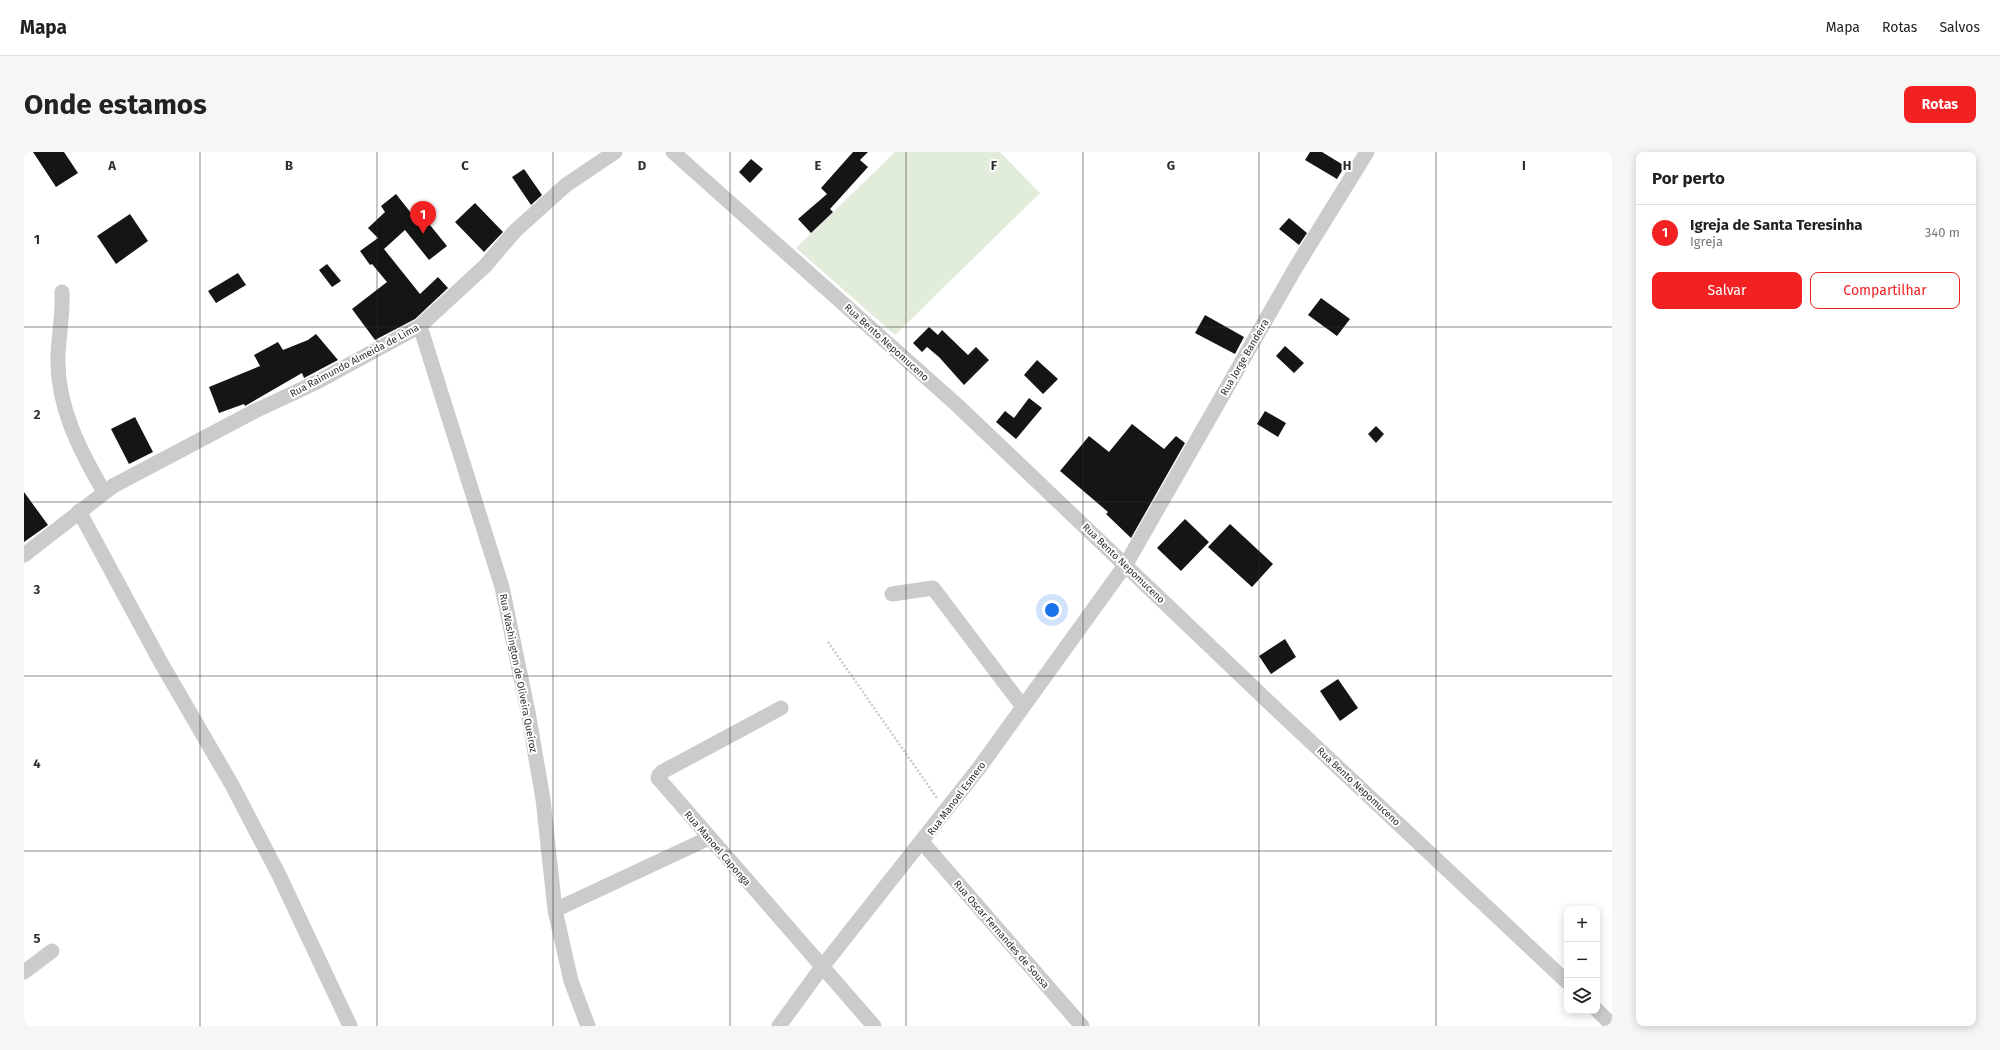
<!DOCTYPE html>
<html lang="pt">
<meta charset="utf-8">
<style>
body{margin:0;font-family:"Fira Sans",sans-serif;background:#f6f6f6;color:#222}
.controls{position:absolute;right:12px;bottom:12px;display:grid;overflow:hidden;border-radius:8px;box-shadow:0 2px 10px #0003}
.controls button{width:36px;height:36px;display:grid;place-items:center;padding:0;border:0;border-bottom:1px solid #e0e0e0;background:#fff;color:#222;font:20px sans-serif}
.you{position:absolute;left:1028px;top:458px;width:14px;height:14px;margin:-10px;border:3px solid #fff;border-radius:50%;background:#1a73e8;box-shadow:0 0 0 6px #1a73e833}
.badge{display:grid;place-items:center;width:26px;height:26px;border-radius:50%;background:#f22222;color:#fff;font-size:13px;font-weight:700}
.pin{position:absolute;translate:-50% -33px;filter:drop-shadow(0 1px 2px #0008)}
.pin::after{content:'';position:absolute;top:21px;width:14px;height:12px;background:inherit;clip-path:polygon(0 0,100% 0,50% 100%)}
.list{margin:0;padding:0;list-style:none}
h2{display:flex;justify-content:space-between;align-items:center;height:52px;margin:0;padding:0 16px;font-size:17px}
h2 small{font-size:13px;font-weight:400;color:#767676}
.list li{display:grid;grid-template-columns:26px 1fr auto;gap:12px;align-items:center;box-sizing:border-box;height:56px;padding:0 16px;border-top:1px solid #e0e0e0}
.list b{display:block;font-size:15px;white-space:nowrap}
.list p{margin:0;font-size:13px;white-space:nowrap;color:#767676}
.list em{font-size:13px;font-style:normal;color:#767676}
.actions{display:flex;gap:8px;padding:12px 16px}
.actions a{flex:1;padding:9px 0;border:1px solid #f22222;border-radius:8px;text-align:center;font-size:14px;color:#f22222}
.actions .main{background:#f22222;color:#fff}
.icon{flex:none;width:22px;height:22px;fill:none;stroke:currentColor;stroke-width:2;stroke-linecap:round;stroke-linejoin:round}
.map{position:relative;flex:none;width:1588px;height:874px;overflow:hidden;border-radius:8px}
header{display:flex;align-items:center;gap:24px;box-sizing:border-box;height:56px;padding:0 20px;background:#fff;border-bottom:1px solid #e0e0e0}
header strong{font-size:19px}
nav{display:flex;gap:22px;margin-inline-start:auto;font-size:14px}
.intro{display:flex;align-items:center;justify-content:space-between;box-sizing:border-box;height:96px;padding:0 24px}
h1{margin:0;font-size:28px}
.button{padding:10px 18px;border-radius:8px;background:#f22222;color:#fff;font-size:14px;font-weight:700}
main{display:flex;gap:24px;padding:0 24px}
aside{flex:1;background:#fff;border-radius:8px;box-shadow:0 2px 10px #0003}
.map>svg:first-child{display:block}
.green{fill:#e2ecda}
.building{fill:#151515}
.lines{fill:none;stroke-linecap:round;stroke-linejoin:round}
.path{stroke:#cbcbcb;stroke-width:2.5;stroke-dasharray:2 2;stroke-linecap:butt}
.minor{stroke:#cbcbcb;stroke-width:15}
.grid{fill:none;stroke:#2e2e2e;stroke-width:1;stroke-opacity:0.55}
.labels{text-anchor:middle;stroke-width:4;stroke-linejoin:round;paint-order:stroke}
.street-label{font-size:10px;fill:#2e2e2e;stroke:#fff}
.grid-label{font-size:13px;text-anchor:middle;font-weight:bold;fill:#2e2e2e;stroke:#fff;stroke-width:4;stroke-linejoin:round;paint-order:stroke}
</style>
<header>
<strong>Mapa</strong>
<nav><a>Mapa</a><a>Rotas</a><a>Salvos</a></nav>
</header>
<div class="intro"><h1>Onde estamos</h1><a class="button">Rotas</a></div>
<main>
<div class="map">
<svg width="1588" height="874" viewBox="0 0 1588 874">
<rect width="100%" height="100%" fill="#fff"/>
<path class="green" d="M871,0H976L1016,41L871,183L772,96Z"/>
<path class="building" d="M9,0H40L54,21L32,35Z
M829,0H844L836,8L844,15L806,57L809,60L787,81L774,67L803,42L797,36Z
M1286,0H1298L1321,14L1313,27L1281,8Z
M727,7L739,17L726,31L715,20Z
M500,17L518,43L507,53L488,25Z
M372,42L387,61L393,57L423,94L405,108L381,78L360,97L396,142L414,125L424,136L391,167L351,188L328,157L363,130L348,112L346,113L336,99L354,86L344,76L361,60L357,54Z
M451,51L479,80L460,100L431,70Z
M106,62L124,89L92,112L73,84Z
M1265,66L1283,81L1275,93L1255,77Z
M303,112L317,129L308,135L295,118Z
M214,121L222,133L192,151L184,139Z
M1297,146L1326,167L1313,184L1284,163Z
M1181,163L1220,185L1211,202L1171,181Z
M905,175L914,183L918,178L944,203L952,195L965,208L940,233L915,205L903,195L898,200L889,191Z
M292,182L314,208L280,226L278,221L221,254L220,252L195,261L185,235L236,214L230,203L254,190L259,198L284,188Z
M1261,194L1280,211L1270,221L1252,204Z
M1013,208L1034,227L1019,242L1000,223Z
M1005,246L1018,256L992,287L972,270L981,259L990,266Z
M1241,259L1262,271L1254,285L1233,272Z
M111,265L129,300L105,312L87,277Z
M1108,272L1140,297L1152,284L1161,291L1107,386L1082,362L1084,360L1036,319L1065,284L1085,300Z
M1352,274L1360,282L1352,291L1344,282Z
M0,340L24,373L0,390Z
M1161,367L1185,390L1157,419L1133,396Z
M1206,372L1249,412L1228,435L1184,395Z
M1261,487L1272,505L1247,522L1235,504Z
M1314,527L1334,556L1316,569L1296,539Z"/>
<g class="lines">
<path class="path" d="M804,490L913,646"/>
<path class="minor" d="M649,0L933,253L1253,558L1543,830
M38,140C39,163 35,181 34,203C32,253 56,299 80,340
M396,174L478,435L504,560L519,647L531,758L547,829L564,874
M55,359L136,509L208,633L255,723L326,874
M0,403L89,334L231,259L293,230L396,174L461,114L491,79L542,33L591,0
M868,442L909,436L999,555
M757,556L638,620L635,623L634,626L850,874
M898,690L1058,874
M531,758L685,686
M0,820L28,799
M1573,858L1588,873
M755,874L798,815L955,616L1102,412L1272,115L1343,0"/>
</g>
<path class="grid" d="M176,0V874M353,0V874M529,0V874M706,0V874M882,0V874M1059,0V874M1235,0V874M1412,0V874M0,175H1588M0,350H1588M0,524H1588M0,699H1588"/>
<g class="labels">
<g class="street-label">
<text transform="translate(863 190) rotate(42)" y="4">Rua Bento Nepomuceno</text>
<text transform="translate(1220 205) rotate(-60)" y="4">Rua Jorge Bandeira</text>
<text transform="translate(330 208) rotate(-28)" y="4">Rua Raimundo Almeida de Lima</text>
<text transform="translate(1100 411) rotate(44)" y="4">Rua Bento Nepomuceno</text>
<text transform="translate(495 521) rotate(79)" y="4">Rua Washington de Oliveira Queiroz</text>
<text transform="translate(1335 634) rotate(43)" y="4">Rua Bento Nepomuceno</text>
<text transform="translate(932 646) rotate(-53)" y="4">Rua Manoel Esmero</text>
<text transform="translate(694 696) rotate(49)" y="4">Rua Manoel Caponga</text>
<text transform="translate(978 782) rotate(49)" y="4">Rua Oscar Fernandes de Sousa</text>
</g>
</g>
<g class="grid-label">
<text x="88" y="18">A</text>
<text x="265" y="18">B</text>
<text x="441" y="18">C</text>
<text x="618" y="18">D</text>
<text x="794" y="18">E</text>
<text x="970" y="18">F</text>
<text x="1147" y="18">G</text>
<text x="1323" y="18">H</text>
<text x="1500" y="18">I</text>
<text x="13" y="92">1</text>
<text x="13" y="267">2</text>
<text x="13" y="442">3</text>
<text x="13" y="616">4</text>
<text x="13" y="791">5</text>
</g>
</svg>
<div class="controls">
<button>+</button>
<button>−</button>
<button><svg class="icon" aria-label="layers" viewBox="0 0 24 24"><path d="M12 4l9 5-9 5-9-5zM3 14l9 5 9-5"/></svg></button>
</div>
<div class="you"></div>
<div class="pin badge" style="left:399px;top:82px">1</div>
</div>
<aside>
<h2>Por perto<small></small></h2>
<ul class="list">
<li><span class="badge">1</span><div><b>Igreja de Santa Teresinha</b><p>Igreja</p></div><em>340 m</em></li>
</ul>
<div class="actions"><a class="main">Salvar</a><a>Compartilhar</a></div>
</aside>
</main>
